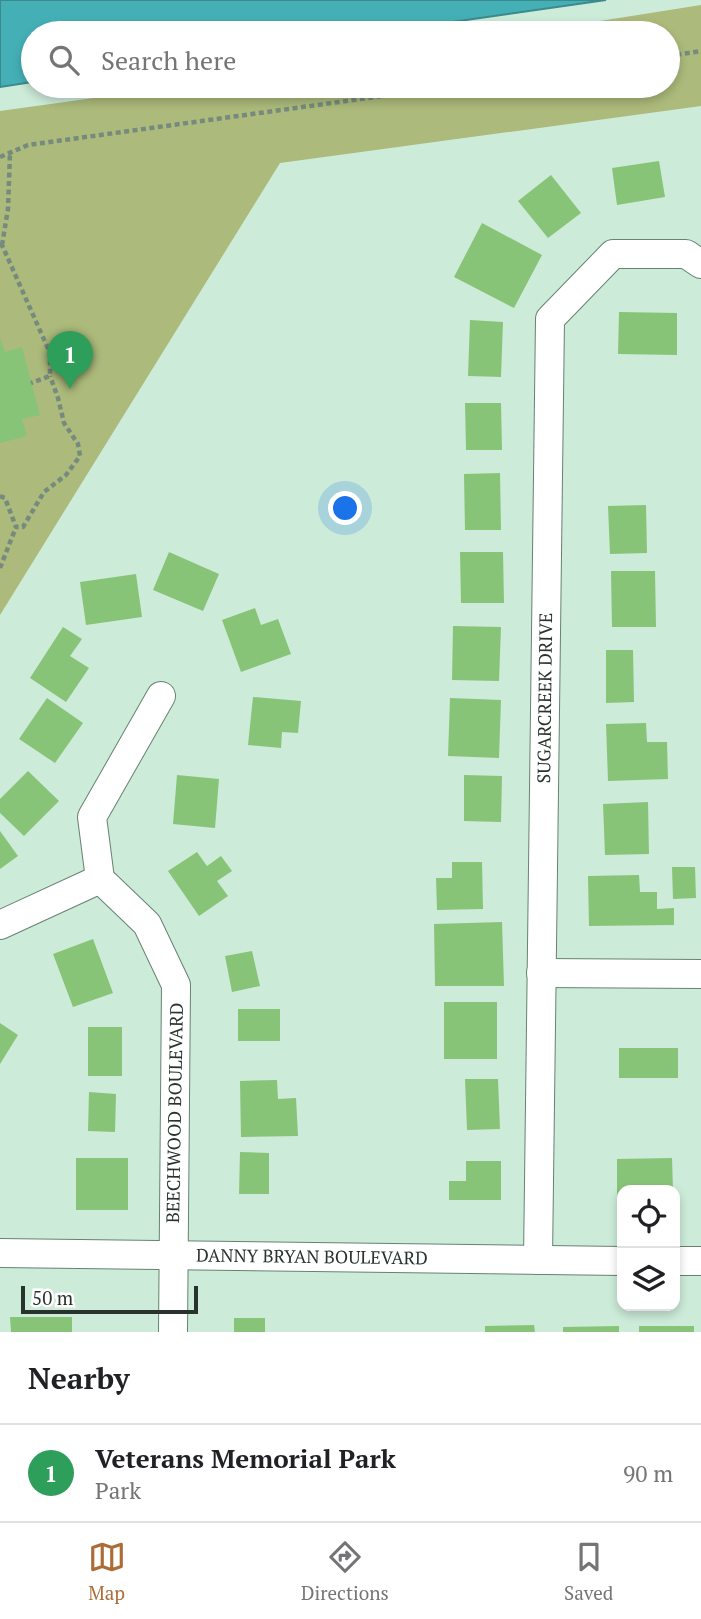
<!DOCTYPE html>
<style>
body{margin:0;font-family:"PT Serif",serif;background:#f2f2f2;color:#202124}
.controls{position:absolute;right:21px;bottom:21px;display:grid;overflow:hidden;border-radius:14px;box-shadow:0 4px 10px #0003}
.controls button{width:63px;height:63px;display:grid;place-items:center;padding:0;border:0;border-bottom:2px solid #e0e0e0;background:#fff;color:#202124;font:35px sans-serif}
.scale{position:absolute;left:21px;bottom:18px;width:177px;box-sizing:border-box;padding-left:7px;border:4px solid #27332c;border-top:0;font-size:19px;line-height:24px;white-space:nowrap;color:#27332c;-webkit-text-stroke:5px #fff;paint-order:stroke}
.you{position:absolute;left:346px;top:509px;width:24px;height:24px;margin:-18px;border:5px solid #fff;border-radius:50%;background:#1a73e8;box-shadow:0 0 0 10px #1a73e833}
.badge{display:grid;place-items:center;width:46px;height:46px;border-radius:50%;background:#ad6c36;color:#fff;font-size:23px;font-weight:700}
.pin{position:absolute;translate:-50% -58px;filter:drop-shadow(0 2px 4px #0008)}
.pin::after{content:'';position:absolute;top:37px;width:24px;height:21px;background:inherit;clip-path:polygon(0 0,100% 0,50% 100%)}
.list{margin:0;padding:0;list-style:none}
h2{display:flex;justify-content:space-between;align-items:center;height:91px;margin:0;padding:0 28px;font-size:30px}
h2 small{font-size:23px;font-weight:400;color:#757577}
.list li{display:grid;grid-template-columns:46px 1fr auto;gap:21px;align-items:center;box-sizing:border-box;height:98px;padding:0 28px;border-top:2px solid #e0e0e0}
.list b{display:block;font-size:26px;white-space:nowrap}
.list p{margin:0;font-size:23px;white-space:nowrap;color:#757577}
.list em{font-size:23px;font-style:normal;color:#757577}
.icon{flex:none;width:38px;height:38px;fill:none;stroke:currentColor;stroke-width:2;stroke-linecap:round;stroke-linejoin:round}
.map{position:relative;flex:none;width:701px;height:1332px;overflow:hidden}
.search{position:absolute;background:#fff;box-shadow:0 4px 10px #0003;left:21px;right:21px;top:21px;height:77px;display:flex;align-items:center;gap:18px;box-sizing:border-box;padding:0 24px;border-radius:38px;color:#757577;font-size:26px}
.sheet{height:189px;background:#fff}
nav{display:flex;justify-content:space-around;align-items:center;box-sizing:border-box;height:98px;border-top:2px solid #e0e0e0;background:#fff;font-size:19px;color:#757577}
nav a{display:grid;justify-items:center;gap:4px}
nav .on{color:#ad6c36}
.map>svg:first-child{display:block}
.green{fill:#acba7b}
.water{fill:#44b0b6;stroke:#3b8a8d;stroke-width:2}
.building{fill:#88c478}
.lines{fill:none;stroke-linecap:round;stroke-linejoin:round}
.minor-casing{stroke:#678272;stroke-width:30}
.path{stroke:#768b7e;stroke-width:4.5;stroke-dasharray:5 3.5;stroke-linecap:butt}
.minor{stroke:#fff;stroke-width:28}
.labels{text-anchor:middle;stroke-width:7;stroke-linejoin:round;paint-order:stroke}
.street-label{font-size:18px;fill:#27332c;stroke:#fff}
</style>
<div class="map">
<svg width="701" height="1332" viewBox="0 0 701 1332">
<rect width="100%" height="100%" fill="#ccebd9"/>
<path class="green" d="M701,5V106L280,163L0,615V111L180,86H668V33H524Z"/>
<path class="water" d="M0,0H606L375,33H33V82L0,87Z"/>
<path class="building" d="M659,161L665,197L617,205L612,168Z
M551,175L581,213L548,238L518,201Z
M482,223L542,255L514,308L454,277Z
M619,312L677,313V355L618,354Z
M470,320L503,322L501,377L468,376Z
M0,338L5,352L22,347L40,415L22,419L27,436L0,443Z
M465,403H501L502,450H466Z
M500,473L501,530H465L464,474Z
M646,505L647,553L610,554L608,506Z
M169,552L219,574L203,611L153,590Z
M460,552H503L504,603H461Z
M611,571H655L656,627H612Z
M136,574L142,617L86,625L80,582Z
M255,608L261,625L278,619L291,654L241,672L222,620Z
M453,626L501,627L499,681L452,680Z
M63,627L82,639L70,656L89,668L66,702L30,678Z
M606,650H633L634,702L606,703Z
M253,697L301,701L298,733L282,732L281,748L248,745Z
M47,698L83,723L55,763L19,739Z
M450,698L501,700L499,758L448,756Z
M646,723L647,742H667L668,779L608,781L606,724Z
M28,771L59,801L24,836L0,813V799Z
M177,775L219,779L215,828L173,824Z
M464,775L502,776L501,822L464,821Z
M648,802L649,854L605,855L603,804Z
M0,831L18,856L0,869Z
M197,852L207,866L221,856L232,871L217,881L228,896L199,916L168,871Z
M452,862H482L483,909L437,910L436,878H452Z
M672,867H695L696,898L673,899Z
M639,875L640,892H657V909L674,908V925L589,926L588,876Z
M502,922L504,986H435L434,924Z
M93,939L113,993L73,1007L53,954Z
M252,951L260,986L232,992L225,956Z
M444,1002H497V1059H444Z
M238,1009H280V1041H238Z
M0,1023L18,1035L0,1064Z
M88,1027H122V1076H88Z
M619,1048H678V1078H619Z
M465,1079H498L500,1129L467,1130Z
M277,1080L278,1099L296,1098L298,1136L241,1137L240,1081Z
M89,1092L116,1094L115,1132L88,1131Z
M240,1152L269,1153V1194H239Z
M76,1158H128V1210H76Z
M672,1158L673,1190H622V1206H617V1159Z
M466,1161H501V1200H449V1181H466Z
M10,1317H72V1332H11Z
M234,1318H265V1332H234Z
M534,1325L535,1332H485V1326Z
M619,1326V1332H563V1327Z
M639,1326H694V1332H639Z"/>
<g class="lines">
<g class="minor-casing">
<g id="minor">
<path d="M100,879L147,924L176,985L173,1332"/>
<path d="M100,879L92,817L161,696"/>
<path d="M0,925L100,879"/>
<path d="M541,973L701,974"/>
<path id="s1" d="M0,1253L622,1261"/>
<path id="s2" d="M538,1260L550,319L613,254H686L701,264"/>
<path d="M675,1261H701"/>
</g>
</g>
<path class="path" d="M668,56L701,51
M0,157L28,145L455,86
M0,245H2L50,353V376L31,383
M2,245L8,209L10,153
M0,496L5,498L16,527H23L44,492L66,475L80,456L78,444L64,423L58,398L50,376
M0,568L16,527"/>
<use href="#minor" class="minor"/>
</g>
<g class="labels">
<g class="street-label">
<text dy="6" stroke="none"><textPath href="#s2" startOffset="562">SUGARCREEK DRIVE</textPath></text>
<text transform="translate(175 1113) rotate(-89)" y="6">BEECHWOOD BOULEVARD</text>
<text dy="6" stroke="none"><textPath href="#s1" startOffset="312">DANNY BRYAN BOULEVARD</textPath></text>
</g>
</g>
</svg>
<div class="controls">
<button><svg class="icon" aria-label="locate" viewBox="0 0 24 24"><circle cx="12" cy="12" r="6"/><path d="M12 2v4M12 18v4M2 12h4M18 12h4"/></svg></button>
<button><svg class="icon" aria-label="layers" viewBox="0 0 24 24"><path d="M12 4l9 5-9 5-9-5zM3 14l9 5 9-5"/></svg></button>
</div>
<div class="scale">50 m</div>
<div class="you"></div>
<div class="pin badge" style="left:70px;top:389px;background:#2e9e5b">1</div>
<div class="search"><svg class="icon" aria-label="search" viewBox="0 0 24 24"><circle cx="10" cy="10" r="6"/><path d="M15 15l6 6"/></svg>Search here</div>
</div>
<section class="sheet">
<h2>Nearby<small></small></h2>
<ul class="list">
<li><span class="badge" style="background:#2e9e5b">1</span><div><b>Veterans Memorial Park</b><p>Park</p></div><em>90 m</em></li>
</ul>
</section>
<nav>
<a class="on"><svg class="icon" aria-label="map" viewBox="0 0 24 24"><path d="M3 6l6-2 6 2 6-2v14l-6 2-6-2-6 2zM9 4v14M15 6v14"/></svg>Map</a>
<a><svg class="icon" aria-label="directions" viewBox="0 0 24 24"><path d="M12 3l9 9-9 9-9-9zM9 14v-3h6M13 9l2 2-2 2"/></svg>Directions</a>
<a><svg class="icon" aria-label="saved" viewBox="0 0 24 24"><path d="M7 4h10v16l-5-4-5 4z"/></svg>Saved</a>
</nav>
